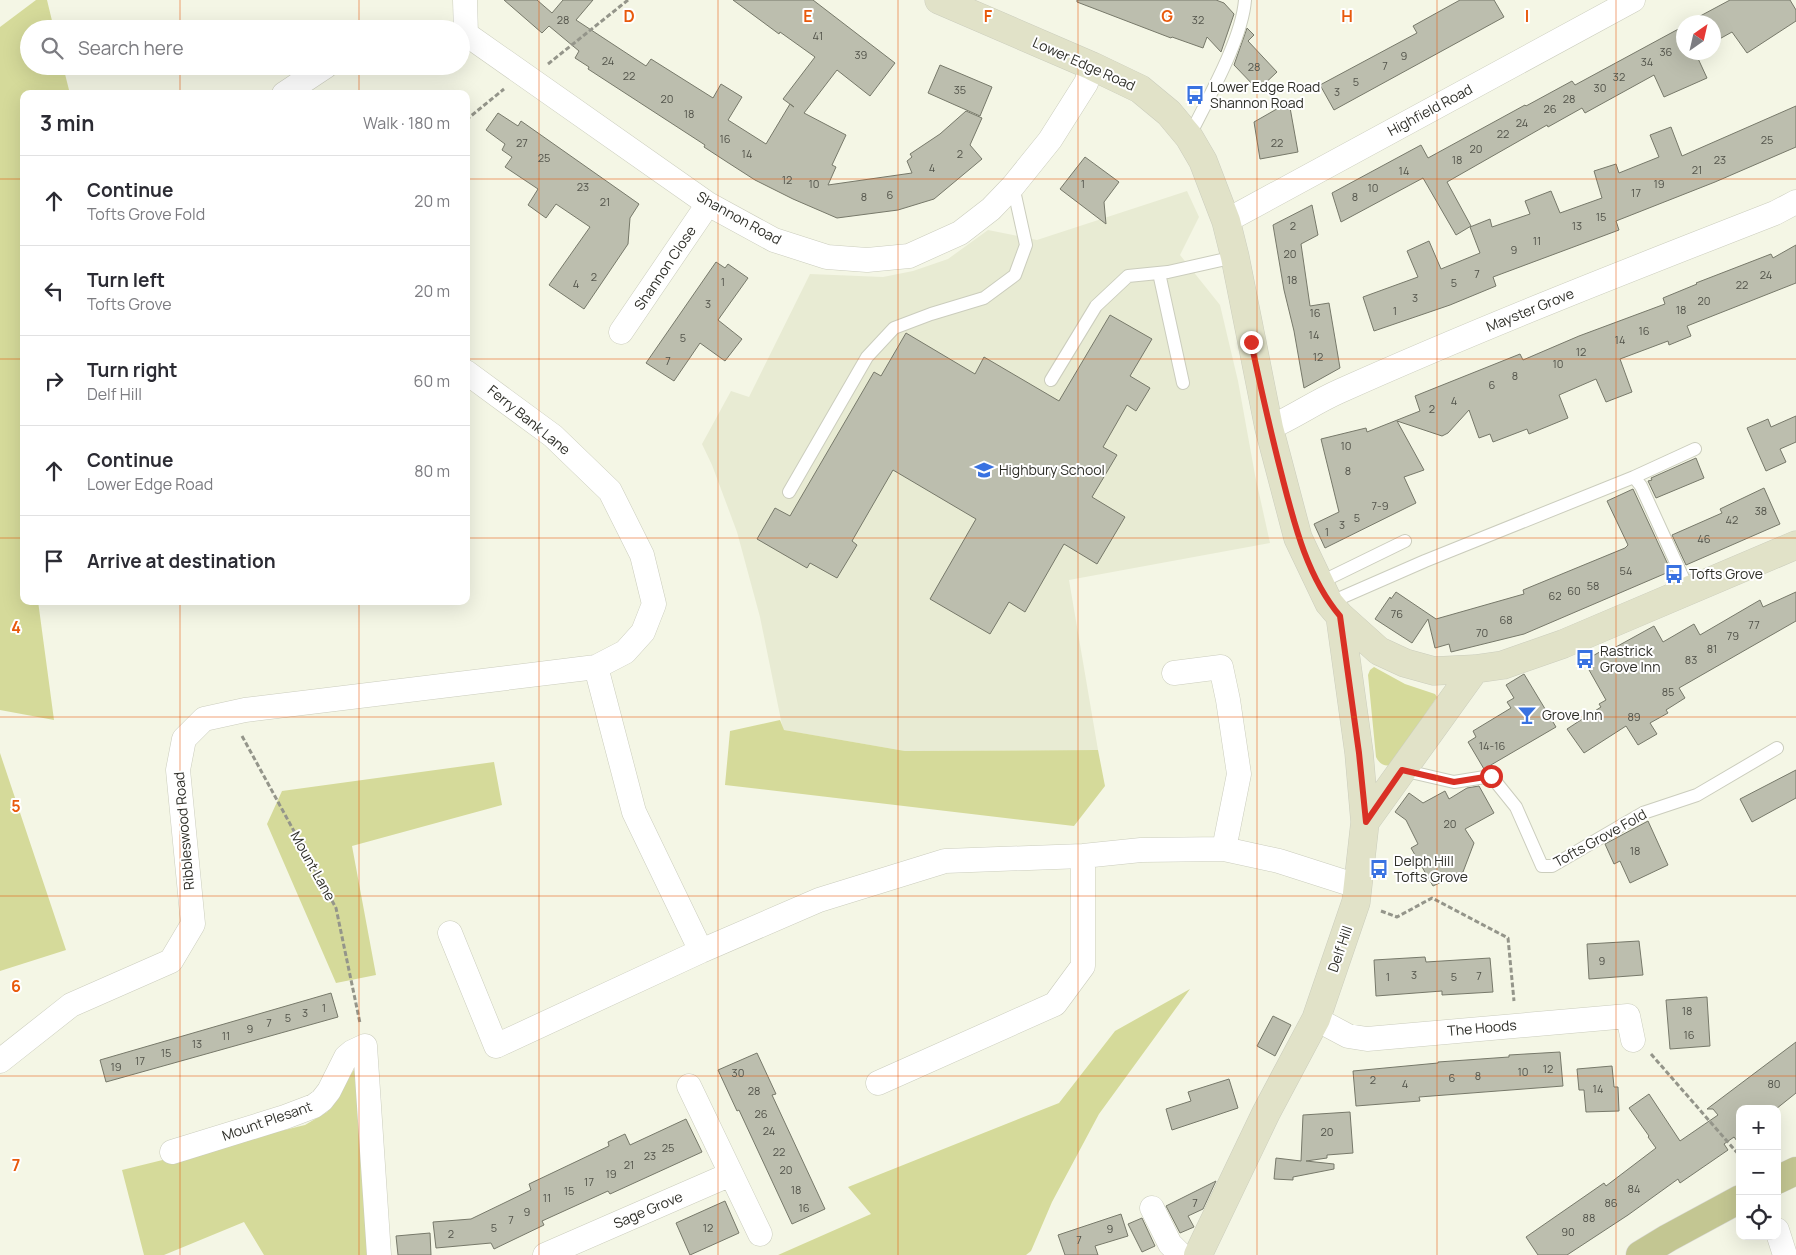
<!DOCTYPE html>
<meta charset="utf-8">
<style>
body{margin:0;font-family:Manrope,sans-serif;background:#f7f7f7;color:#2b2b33}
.controls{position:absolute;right:15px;bottom:15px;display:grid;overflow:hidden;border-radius:10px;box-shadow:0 5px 20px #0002}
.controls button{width:45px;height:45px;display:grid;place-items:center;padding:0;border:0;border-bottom:1px solid #e1e1e2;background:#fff;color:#2b2b33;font:25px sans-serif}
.compass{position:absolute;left:1676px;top:15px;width:45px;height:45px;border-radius:50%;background:#fff;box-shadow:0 5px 20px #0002;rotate:34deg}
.stop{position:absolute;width:15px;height:15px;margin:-11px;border:4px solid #d93025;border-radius:50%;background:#fff}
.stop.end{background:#d93025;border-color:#fff;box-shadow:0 1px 5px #0008}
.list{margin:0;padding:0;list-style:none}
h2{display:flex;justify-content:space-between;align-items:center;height:65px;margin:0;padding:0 20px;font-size:21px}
h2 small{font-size:16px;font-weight:400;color:#7c7c81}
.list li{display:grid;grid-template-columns:32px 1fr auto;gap:15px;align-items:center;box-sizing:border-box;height:90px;padding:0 20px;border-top:1px solid #e1e1e2}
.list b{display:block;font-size:19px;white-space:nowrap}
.list p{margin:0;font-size:16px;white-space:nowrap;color:#7c7c81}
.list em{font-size:16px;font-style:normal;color:#7c7c81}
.icon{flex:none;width:28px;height:28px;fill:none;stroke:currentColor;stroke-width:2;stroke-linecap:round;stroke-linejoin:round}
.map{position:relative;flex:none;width:1796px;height:1255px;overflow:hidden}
.search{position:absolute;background:#fff;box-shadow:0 5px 20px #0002;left:20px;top:20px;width:450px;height:55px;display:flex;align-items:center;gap:12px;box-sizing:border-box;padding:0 18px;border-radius:28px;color:#7c7c81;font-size:19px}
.panel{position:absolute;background:#fff;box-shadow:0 5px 20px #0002;left:20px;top:90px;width:450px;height:515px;border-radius:10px}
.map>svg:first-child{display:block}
.built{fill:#e8ebd3}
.green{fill:#d5da9a}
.building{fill:#bcbeae;stroke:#77796a}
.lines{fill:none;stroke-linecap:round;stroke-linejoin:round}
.lane-casing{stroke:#cbcdbd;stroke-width:14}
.street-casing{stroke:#cbcdbd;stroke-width:25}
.secondary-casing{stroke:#cbcdbd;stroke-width:29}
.primary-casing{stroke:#dadad8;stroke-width:29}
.path{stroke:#94958a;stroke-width:3;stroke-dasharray:5 2.5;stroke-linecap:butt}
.lane{stroke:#fff;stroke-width:12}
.street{stroke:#fff;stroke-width:24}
.secondary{stroke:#e1e2c8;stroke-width:28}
.primary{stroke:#c3c692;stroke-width:28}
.route{stroke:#d93025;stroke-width:6}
.grid{fill:none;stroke:#e8590c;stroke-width:1;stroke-opacity:0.55}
.labels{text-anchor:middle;stroke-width:4;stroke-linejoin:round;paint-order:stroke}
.number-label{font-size:11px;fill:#52534a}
.street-label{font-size:14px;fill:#2f2f29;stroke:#fff}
.poi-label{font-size:14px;fill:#2f2f29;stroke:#fff;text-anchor:start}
.grid-label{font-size:16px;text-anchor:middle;font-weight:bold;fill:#e8590c;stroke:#fff;stroke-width:4;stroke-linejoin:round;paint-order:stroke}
</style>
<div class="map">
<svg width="1796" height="1255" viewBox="0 0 1796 1255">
<rect width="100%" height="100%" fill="#f4f6e5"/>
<path class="built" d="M1187,191L1199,217L1180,255L1220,305L1238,381L1255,475L1270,543L1069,580L1098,750L905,751L783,730L760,617L737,532L712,465L702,444L731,391L749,397L810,274L883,277L913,271L948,259L988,230L1037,240Z"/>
<path class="green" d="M36,0H47L54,29H29V66H63L70,94H24V601H38L54,720L0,710V27Z
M1374,667L1405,684L1435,694L1437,697L1390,765C1384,767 1379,763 1376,757L1368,675L1370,670Z
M780,720L784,730L905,751L1098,750L1105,786L1074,826L725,785L730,731Z
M0,753L66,950L0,971Z
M494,762L502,805L352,846L376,975L336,983L267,824L282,791Z
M1190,989L1099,1114L1052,1202L1031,1251L1026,1255H778L871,1214L848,1187L1059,1103L1115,1031Z
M355,1068L369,1255H264L244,1222L164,1255H144L122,1170L305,1125L327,1112Z"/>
<path class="building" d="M504,0H537L552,13L563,0H593L576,20L646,66L651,59L713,98L721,84L742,97L728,120L766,144L790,104L794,107L783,99L815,57L780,32L779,34L733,0H813L895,63L870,96L837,70L804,113L846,135L832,165L836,167L828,185L912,173L907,161L912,157L910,154L940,134L966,111L982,118L970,145L982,159L934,199L898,210L837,218L793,199L755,180L727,162L704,147L705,145L588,69L589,67L575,58L579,51L549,26L542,33Z
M1077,0H1216L1224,3L1234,14L1221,52L1207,37L1203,48L1172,37L1171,38L1077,2Z
M1460,0H1494L1504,17L1334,110L1320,85L1417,33L1413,26Z
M1730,0H1790L1796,10V21L1747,53L1732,32L1714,42V22H1689Z
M1684,26V52H1695L1707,78L1664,97L1654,75L1585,113L1582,108L1548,127L1547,125L1447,182L1471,226L1456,235L1423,178L1341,222L1332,193L1421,145L1428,158L1525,105L1526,106L1572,81L1575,85Z
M1247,28L1254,35L1248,41L1277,72L1258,90L1234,65Z
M940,65L992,87L980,116L928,93Z
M1289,102L1298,152L1260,159L1254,122Z
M1796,106V147L1715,182L1616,221L1619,230L1493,277L1496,286L1450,305L1374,331L1363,297L1418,277L1407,251L1429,241L1441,269L1480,253L1470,227L1490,219L1492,227L1530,214L1525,201L1551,191L1560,213L1602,198L1594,171L1616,164L1619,173L1659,157L1650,135L1671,127L1682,156Z
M498,113L518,126L521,121L639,204L630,218L628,244L584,309L549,285L590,227L556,204L546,218L528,205L538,189L505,167L512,157L502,150L505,144L486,130Z
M1085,157L1119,182L1104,202L1106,224L1060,189Z
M1312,205L1318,235L1301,244L1310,306L1329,303L1340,368L1304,388L1294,331L1284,290L1273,225Z
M1796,245V283L1687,326L1691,336L1669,345L1668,341L1620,359L1632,392L1606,402L1596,379L1559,395L1568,418L1529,434L1527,429L1493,442L1490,434L1479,438L1469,410L1448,433L1442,436L1397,421L1424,470L1404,477L1416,503L1325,548L1314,524L1339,512L1321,439L1366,428L1367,432L1420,411L1415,396L1520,354L1523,360L1579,336L1665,304L1663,298L1697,284L1696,283L1771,254L1773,258Z
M716,262L725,268L728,264L748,278L718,320L742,339L725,361L700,343L674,381L646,363Z
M1110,315L1152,339L1130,376L1150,388L1136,411L1127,405L1103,447L1117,455L1092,497L1125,517L1097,564L1064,544L1025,612L1009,602L990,634L930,599L976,519L893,470L852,541L857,545L837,578L810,563L807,568L757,539L775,508L790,516L874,372L881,376L906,333L975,374L984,357L1059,401Z
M1796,416V442L1780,449L1786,462L1766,471L1747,428L1768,419L1771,427Z
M1696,458L1704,478L1656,498L1648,481L1652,480L1651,478Z
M1764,488L1780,524L1686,565L1672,535L1722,513L1720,509Z
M1633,489L1671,571L1524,634L1451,652L1449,644L1435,648L1428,619L1412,643L1375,619L1390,597L1391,599L1396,592L1436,619L1524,594L1523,590L1625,548L1628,545L1607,501Z
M1796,592V621L1679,688L1685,698L1666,710L1668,713L1650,723L1657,734L1638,745L1626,726L1584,753L1567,729L1601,707L1599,704L1606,700L1584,661L1603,650L1605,653L1654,626L1663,642L1694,624L1700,635L1760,600L1763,607Z
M1524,674L1556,727L1484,769L1468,742L1476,737L1473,731L1511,708L1507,702L1514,698L1506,685Z
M1796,770V798L1752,822L1740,799Z
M1479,786L1494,813L1465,829L1474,843L1463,872L1433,886L1411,848L1418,844L1406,820L1395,812L1409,793L1423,803L1445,791L1449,799L1467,788Z
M1648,821L1668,865L1630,883L1620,861L1614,864L1605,844Z
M1639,941L1643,975L1589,979L1587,944Z
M1425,957L1426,962L1490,958L1493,992L1442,995V991L1376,996L1374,960Z
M331,993L338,1017L106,1082L100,1060Z
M1707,997L1710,1046L1670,1049L1666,1000Z
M1273,1016L1291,1025L1275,1056L1257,1046Z
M1796,1042V1093L1776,1109H1740V1145L1734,1137L1724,1144L1728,1150L1680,1183L1678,1179L1628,1215L1567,1255H1538L1526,1237L1604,1183L1606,1186L1656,1148L1648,1137L1649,1136L1629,1108L1649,1094L1680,1141L1718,1115L1713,1109H1707Z
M1560,1052L1563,1086L1419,1097L1420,1101L1356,1106L1353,1071L1438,1063V1062L1509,1057V1055Z
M757,1053L776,1094L772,1095L825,1209L792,1224L739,1110L737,1111L718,1070Z
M1612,1066L1614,1087H1618L1619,1111L1586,1112L1584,1090H1579L1577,1069Z
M1229,1079L1238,1108L1172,1130L1166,1109L1191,1101L1188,1092Z
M1350,1112L1353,1153L1327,1155V1158L1306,1161L1334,1164V1169L1293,1177V1180L1274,1179L1276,1158L1301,1161L1303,1115Z
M686,1119L702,1152L610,1194L608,1191L542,1221L544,1225L494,1249L491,1243L436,1248L433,1222L471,1219L531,1190L529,1184L609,1146L608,1142L625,1134L630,1145Z
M1216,1181L1203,1209L1188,1216L1194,1227L1180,1233L1166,1206Z
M725,1201L739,1233L690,1255L676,1223Z
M1121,1214L1128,1236L1095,1246L1098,1255H1065L1058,1235Z
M1142,1218L1155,1246L1142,1252L1128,1224Z
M430,1233L431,1255H398L396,1236Z"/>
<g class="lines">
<g class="lane-casing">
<path id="lane" d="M1189,137C1207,100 1242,40 1245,0
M1159,273L1183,383
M1051,380L1096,306L1128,276L1168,272L1235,257
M1634,477L1695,449
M789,492L867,357L894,328L931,314L984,298L1015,275L1026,245L1013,186
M1319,583L1405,541
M1329,603L1425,561L1634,477L1641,486L1689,591
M1402,770L1454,782L1491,776L1516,807L1542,866H1552L1643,813L1697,795L1777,748"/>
</g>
<g class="street-casing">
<path id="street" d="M465,0L466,34
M466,34L708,204L774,240L827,257L867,260L909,256L960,233L991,209L1013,186L1050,140L1086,83L1092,66
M284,94L326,66
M1226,221L1633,0
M621,332L708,204
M1269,428C1294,417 1315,402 1340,391C1483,327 1629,270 1775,213L1796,202
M596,667L634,812L701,951
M1174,673L1221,667L1228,700L1239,774L1224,849
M450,933L496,1046L701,951L819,900L945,861L1083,856L1141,850L1224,849L1279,861L1357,886
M1316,1019L1348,1036L1367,1039L1628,1016L1633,1040
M0,1061L71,1005L171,961L193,924L178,770L184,739L204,719L245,710L596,667L625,652L643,632L654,604L642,555L610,491L553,436L466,372
M878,1083L1055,1004L1083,966V856
M689,1086L760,1234
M172,1152L285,1117L314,1106L322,1100L329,1091L346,1057L352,1052L365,1046L379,1255
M1152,1208L1170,1244L1181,1255
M1777,1230L1785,1255
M545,1255L731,1174"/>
</g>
<g class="secondary-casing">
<path id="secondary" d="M939,0L1092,66L1140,89L1169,113L1189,137L1203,161L1226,221L1235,257L1269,428L1298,538L1329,603L1340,616L1379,651L1405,663L1434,671L1475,669L1503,665L1563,644L1796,545
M1365,822L1475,669
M1198,1255L1266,1113L1316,1019L1356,902L1365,822L1359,753L1340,616"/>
</g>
<g class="primary-casing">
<path id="primary" d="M1777,1180L1796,1171
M1640,1255L1668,1238L1740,1199"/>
</g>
<path class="path" d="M548,64L628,0
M466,120L504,89
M242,736L336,908L360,1023
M1381,911L1397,917L1432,898L1508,938L1514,1001
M1651,1054L1740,1156"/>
<use href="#lane" class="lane"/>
<use href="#street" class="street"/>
<use href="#secondary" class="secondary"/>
<use href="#primary" class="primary"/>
</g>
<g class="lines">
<path class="route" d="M1251,342C1261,389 1271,434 1283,480C1295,527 1308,578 1340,616L1359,753L1366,822L1402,770L1454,782L1491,776"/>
</g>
<path class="grid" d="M180,0V29M359,0V29M539,0V1255M718,0V1255M898,0V1255M1078,0V1255M1257,0V1255M1437,0V1255M1616,0V1255M180,66V94M359,66V94M0,179H24M466,179H1796M0,359H24M466,359H1796M0,538H24M466,538H1796M180,601V1255M359,601V1255M0,717H1796M0,896H1796M0,1076H1796"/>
<defs>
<g id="bus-bare" transform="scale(1.5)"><path d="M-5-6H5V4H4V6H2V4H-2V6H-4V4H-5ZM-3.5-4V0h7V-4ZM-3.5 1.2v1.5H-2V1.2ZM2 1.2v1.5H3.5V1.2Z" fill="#3972e1" stroke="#fff" stroke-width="2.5" paint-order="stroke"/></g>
<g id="school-bare" transform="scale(1.5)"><path d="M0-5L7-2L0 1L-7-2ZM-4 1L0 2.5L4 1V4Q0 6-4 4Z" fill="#3972e1" stroke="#fff" stroke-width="2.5" paint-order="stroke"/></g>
<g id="bar-bare" transform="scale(1.5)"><path d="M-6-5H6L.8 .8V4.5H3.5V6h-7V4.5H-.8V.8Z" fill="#3972e1" stroke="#fff" stroke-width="2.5" paint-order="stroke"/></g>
</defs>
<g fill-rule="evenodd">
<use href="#bus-bare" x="1195" y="95"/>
<use href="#school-bare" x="984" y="470"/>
<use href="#bus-bare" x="1674" y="574"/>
<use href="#bus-bare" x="1585" y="659"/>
<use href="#bar-bare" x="1527" y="715"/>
<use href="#bus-bare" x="1379" y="869"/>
</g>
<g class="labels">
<g class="number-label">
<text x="563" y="24">28</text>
<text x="1198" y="24">32</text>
<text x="818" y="40">41</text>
<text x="1666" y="56">36</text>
<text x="861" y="59">39</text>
<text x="1404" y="60">9</text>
<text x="608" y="65">24</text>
<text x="1647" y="66">34</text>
<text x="1385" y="70">7</text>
<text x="1254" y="71">28</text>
<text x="629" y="80">22</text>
<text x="1619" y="81">32</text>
<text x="1356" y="86">5</text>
<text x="1600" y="92">30</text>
<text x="960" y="94">35</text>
<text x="1337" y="96">3</text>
<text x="667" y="103">20</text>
<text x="1569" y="103">28</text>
<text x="1550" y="113">26</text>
<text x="689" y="118">18</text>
<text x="1522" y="127">24</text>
<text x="1503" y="138">22</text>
<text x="725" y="143">16</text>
<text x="1767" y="144">25</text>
<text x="522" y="147">27</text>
<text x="1277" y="147">22</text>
<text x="1476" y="153">20</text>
<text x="747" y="158">14</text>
<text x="960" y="158">2</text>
<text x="544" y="162">25</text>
<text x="1457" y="164">18</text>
<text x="1720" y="164">23</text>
<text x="932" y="172">4</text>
<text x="1697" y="174">21</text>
<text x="1404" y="175">14</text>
<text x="787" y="184">12</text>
<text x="814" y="188">10</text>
<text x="1083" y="188">1</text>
<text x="1659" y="188">19</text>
<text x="583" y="191">23</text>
<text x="1373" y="192">10</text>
<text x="1636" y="197">17</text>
<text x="890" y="199">6</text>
<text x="864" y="201">8</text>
<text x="1355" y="201">8</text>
<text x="605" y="206">21</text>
<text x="1601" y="221">15</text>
<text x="1293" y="230">2</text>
<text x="1577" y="230">13</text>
<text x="1537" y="245">11</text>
<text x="1514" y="254">9</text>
<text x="1290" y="258">20</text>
<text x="1477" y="278">7</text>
<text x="1766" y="279">24</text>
<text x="594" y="281">2</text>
<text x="1292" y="284">18</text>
<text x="723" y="286">1</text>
<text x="1454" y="287">5</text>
<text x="576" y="288">4</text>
<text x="1742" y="289">22</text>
<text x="1415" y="302">3</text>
<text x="1704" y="305">20</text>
<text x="708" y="308">3</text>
<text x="1681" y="314">18</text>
<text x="1395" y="315">1</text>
<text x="1315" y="317">16</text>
<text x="1644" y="335">16</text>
<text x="1314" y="339">14</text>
<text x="683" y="342">5</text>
<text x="1620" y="344">14</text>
<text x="1581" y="356">12</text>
<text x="1318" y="361">12</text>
<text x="668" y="365">7</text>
<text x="1558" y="368">10</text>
<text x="1515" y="380">8</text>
<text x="1492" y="389">6</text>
<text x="1454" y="405">4</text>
<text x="1432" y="413">2</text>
<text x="1346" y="450">10</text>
<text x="1348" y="475">8</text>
<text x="1380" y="510">7-9</text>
<text x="1761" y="515">38</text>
<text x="1357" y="522">5</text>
<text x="1732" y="524">42</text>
<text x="1342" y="529">3</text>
<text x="1327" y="536">1</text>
<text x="1704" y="543">46</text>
<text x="1626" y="575">54</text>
<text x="1593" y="590">58</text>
<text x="1574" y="595">60</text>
<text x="1555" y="600">62</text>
<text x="1397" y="618">76</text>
<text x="1506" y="624">68</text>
<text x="1754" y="629">77</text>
<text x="1482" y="637">70</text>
<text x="1733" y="640">79</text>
<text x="1712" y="653">81</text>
<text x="1691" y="664">83</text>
<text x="1668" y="696">85</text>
<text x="1634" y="721">89</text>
<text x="1492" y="750">14-16</text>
<text x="1450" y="828">20</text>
<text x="1635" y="855">18</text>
<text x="1602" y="965">9</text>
<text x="1414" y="979">3</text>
<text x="1479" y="980">7</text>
<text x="1388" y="981">1</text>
<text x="1454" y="981">5</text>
<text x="324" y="1012">1</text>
<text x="1687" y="1015">18</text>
<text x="305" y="1017">3</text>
<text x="288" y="1022">5</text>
<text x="269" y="1027">7</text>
<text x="250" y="1033">9</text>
<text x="1689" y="1039">16</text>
<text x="226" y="1040">11</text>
<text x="197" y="1048">13</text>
<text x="166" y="1057">15</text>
<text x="140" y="1065">17</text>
<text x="116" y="1071">19</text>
<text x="1548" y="1073">12</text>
<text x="1523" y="1076">10</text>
<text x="738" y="1077">30</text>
<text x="1478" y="1080">8</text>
<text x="1452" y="1082">6</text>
<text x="1373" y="1084">2</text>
<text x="1405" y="1088">4</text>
<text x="1774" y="1088">80</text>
<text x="1598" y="1093">14</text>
<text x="754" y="1095">28</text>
<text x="761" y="1118">26</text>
<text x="769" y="1135">24</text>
<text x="1327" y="1136">20</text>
<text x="668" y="1152">25</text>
<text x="779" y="1156">22</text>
<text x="650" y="1160">23</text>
<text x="629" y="1169">21</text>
<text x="786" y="1174">20</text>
<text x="611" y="1178">19</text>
<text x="589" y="1186">17</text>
<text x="1634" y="1193">84</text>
<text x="796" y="1194">18</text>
<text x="569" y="1195">15</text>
<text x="547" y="1202">11</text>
<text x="1195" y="1207">7</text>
<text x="1611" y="1207">86</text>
<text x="804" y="1212">16</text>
<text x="527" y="1216">9</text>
<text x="1589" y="1222">88</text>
<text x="511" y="1224">7</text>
<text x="494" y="1232">5</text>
<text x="708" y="1232">12</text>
<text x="1110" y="1233">9</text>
<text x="1568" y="1236">90</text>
<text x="451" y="1238">2</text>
<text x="1079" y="1244">7</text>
</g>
<g class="street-label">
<text transform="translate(1084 64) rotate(24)" y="5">Lower Edge Road</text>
<text transform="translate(1430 110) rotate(-28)" y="5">Highfield Road</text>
<text transform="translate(739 218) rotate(29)" y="5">Shannon Road</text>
<text transform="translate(665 268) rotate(-56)" y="5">Shannon Close</text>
<text transform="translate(1530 310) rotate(-22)" y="5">Mayster Grove</text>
<text transform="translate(529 420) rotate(39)" y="5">Ferry Bank Lane</text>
<text transform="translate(184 831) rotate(-95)" y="5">Ribbleswood Road</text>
<text transform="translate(1600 838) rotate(-29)" y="5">Tofts Grove Fold</text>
<text transform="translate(313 866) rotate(61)" y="5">Mount Lane</text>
<text transform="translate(1340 949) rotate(-71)" y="5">Delf Hill</text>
<text transform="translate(1482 1028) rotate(-5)" y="5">The Hoods</text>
<text transform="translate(267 1121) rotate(-19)" y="5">Mount Plesant</text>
<text transform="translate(648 1210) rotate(-23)" y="5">Sage Grove</text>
</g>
<g class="poi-label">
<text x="1210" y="92">Lower Edge Road<tspan x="1210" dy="16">Shannon Road</tspan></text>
<text x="999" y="475">Highbury School</text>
<text x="1689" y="579">Tofts Grove</text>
<text x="1600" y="656">Rastrick<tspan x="1600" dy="16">Grove Inn</tspan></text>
<text x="1542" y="720">Grove Inn</text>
<text x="1394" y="866">Delph Hill<tspan x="1394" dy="16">Tofts Grove</tspan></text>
</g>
</g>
<g class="grid-label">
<text x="629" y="22">D</text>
<text x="808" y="22">E</text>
<text x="988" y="22">F</text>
<text x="1167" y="22">G</text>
<text x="1347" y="22">H</text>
<text x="1527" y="22">I</text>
<text x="16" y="633">4</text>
<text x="16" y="812">5</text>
<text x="16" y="992">6</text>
<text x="16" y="1171">7</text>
</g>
</svg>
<div class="controls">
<button>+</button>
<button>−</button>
<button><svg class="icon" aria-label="locate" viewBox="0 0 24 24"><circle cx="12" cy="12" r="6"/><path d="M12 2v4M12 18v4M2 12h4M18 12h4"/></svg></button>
</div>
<svg class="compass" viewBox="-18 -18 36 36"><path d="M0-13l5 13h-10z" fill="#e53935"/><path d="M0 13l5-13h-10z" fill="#7c7c81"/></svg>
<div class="stop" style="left:1491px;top:776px"></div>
<div class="stop end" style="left:1251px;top:342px"></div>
<div class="search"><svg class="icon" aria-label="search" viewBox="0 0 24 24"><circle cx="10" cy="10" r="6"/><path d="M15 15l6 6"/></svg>Search here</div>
<section class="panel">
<h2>3 min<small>Walk · 180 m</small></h2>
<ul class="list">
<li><svg class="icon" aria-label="ahead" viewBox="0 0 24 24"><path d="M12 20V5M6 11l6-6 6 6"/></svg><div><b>Continue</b><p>Tofts Grove Fold</p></div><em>20 m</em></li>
<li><svg class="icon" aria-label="left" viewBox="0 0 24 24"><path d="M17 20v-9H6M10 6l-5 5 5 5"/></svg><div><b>Turn left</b><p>Tofts Grove</p></div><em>20 m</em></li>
<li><svg class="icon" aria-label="right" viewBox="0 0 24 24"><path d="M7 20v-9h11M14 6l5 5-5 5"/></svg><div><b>Turn right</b><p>Delf Hill</p></div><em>60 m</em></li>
<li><svg class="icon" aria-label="ahead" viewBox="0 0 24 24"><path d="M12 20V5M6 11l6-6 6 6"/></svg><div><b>Continue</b><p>Lower Edge Road</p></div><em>80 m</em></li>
<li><svg class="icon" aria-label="arrive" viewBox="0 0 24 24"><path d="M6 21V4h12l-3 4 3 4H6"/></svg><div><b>Arrive at destination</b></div></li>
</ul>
</section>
</div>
